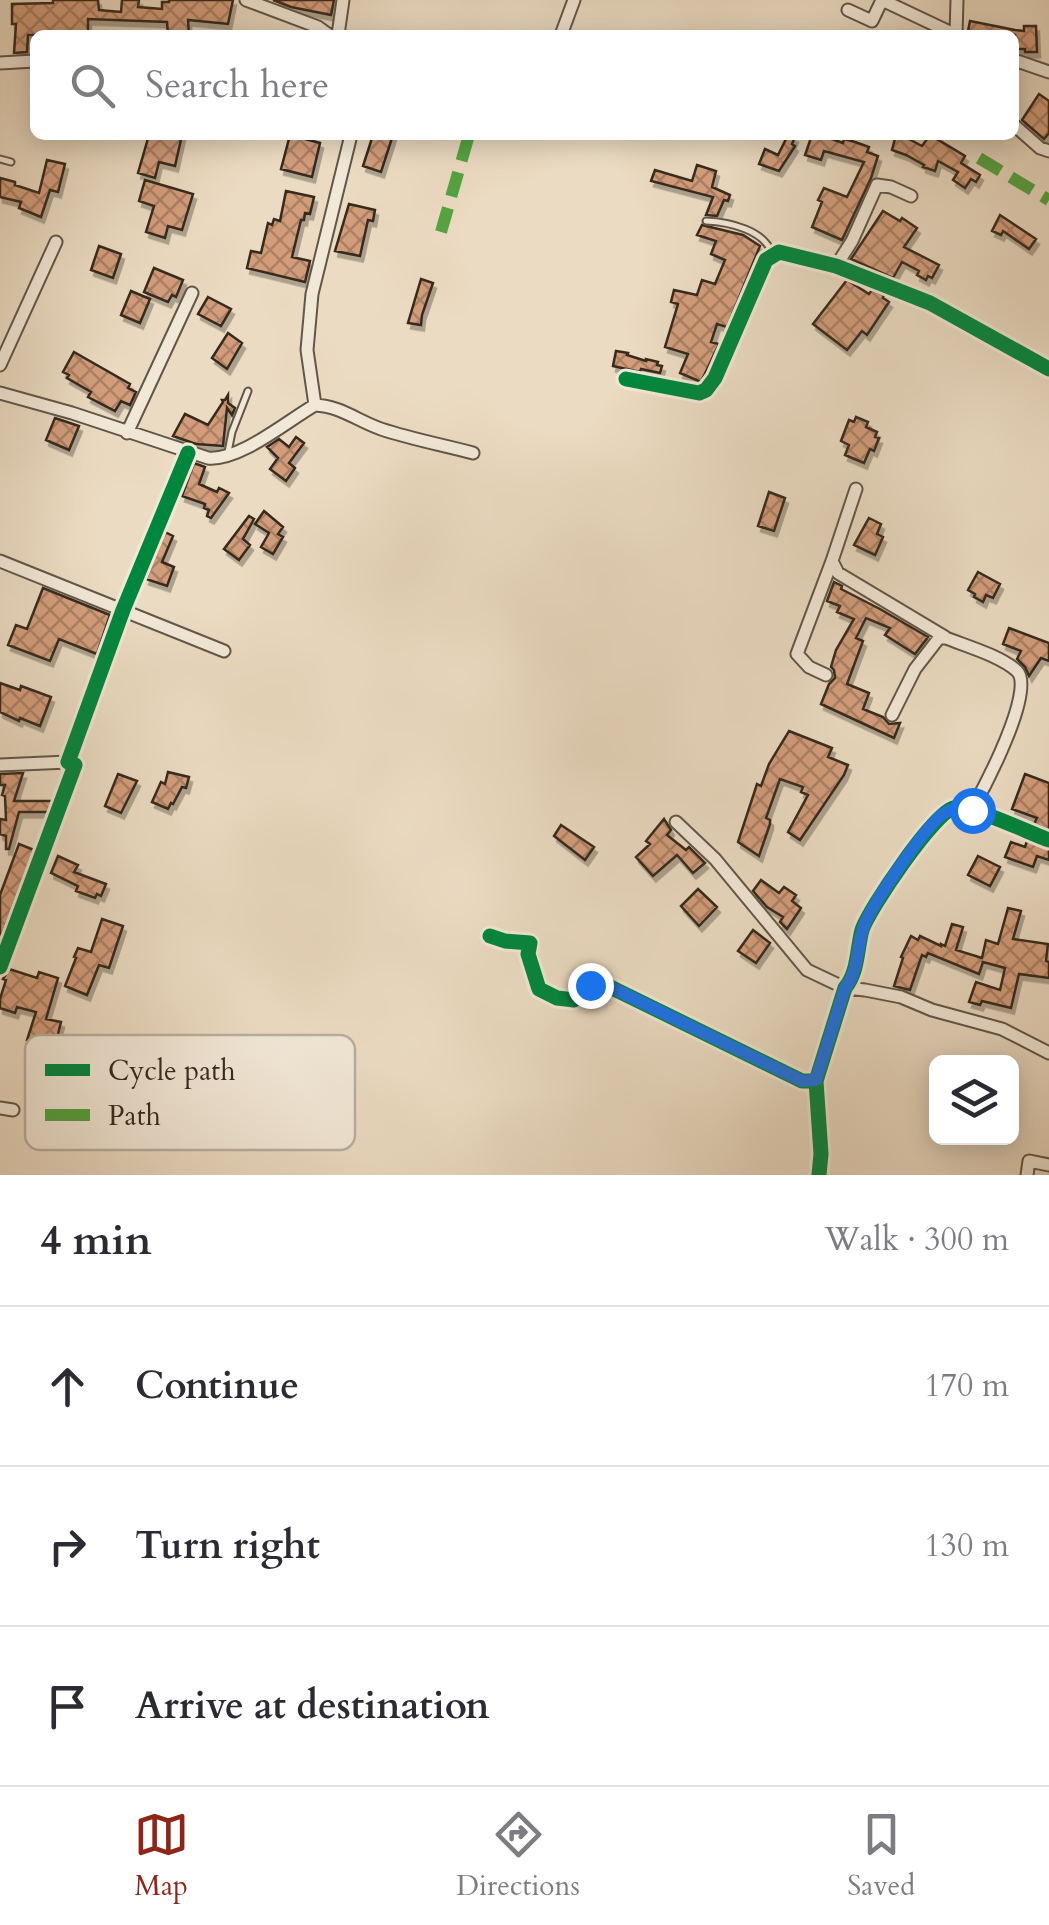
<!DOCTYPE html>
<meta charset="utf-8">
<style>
body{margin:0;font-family:Cardo,serif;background:#f7f7f7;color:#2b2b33}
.controls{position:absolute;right:30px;bottom:30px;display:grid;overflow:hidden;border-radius:15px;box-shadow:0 5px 25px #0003}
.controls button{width:90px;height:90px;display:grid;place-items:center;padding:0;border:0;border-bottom:2px solid #e1e1e2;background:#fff;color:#2b2b33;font:50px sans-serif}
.stop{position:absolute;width:30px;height:30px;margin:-22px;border:8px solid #1a73e8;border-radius:50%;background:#fff}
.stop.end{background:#1a73e8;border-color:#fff;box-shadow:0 2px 10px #0008}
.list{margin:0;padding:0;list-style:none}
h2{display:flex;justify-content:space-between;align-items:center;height:130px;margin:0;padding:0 40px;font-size:42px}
h2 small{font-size:32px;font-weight:400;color:#7c7c81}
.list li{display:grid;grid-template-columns:65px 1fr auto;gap:30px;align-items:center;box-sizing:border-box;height:160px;padding:0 40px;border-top:2px solid #e1e1e2}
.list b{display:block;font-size:38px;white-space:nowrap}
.list em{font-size:32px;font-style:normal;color:#7c7c81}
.icon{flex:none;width:55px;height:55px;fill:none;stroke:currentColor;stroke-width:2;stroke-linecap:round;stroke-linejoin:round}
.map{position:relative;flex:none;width:1049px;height:1175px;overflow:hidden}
.search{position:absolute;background:#fff;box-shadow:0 5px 25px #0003;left:30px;right:30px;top:30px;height:110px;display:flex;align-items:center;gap:25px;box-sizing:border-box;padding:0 35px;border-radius:15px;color:#7c7c81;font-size:38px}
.sheet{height:610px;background:#fff}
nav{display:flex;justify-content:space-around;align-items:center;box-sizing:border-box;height:140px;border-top:2px solid #e1e1e2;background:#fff;font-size:28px;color:#7c7c81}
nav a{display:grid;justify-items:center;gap:5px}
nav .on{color:#8f2418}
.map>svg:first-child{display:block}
.building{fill:url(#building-cross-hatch);stroke:#352a1f;stroke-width:2.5;filter:url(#shadow)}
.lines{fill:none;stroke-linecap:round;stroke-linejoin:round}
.lane-casing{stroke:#625648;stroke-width:9}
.street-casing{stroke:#625648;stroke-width:15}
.lane{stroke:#f2e8d7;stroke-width:5}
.street{stroke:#f2e8d7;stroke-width:11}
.quiet{stroke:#53a441;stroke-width:12;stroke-dasharray:25 12;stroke-linecap:butt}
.cycleway-casing{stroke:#f2e8d7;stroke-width:21}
.cycleway{stroke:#00873e;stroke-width:15}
.route{stroke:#1a73e8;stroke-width:12}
.key{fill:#f2e8d7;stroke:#b9afa0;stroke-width:2.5}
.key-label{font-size:28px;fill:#352a1f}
</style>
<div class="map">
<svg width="1049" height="1175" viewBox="0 0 1049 1175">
<defs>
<pattern id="building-cross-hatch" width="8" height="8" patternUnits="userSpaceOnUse" patternTransform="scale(2.5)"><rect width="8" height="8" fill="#d39d7b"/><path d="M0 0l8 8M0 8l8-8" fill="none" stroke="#ac8064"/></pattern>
<filter id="shadow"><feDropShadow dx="3" dy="5.5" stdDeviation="0" flood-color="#0004"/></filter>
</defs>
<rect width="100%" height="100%" fill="#ebdbc2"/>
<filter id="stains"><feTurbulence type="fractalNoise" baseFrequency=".002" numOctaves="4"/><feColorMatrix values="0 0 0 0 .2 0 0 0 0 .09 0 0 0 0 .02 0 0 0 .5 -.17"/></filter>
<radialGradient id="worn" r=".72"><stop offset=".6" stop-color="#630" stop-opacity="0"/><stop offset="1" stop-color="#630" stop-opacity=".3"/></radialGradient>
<path class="building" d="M53,0H98L99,10L121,12L122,0H139L138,7L162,9V2H169V0H233L228,24L188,20L189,35H168L167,22L88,19V35H28L27,52L14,53L16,24H12V4L53,3Z
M273,0H334L331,15L291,7Z
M970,21L1015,30L1024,31V26H1036L1037,52H1025V49H1016L1015,35H982L968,31Z
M1039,94L1049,101V133L1044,139L1022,120Z
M149,135H182L175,166L159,162L155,178L138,173Z
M290,135L320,143L312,177L281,169Z
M373,135H393L381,172L363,166Z
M788,135L795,137L792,144L795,146L779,171L759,164L765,149L778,155Z
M812,135H821L843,143L844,139L855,142L869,147L867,152L878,156L871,178L842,240L812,227L822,202L818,200L824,188L847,197L864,162L824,151L821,160L805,155Z
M896,135H908L907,138L922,146L930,135L965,156L961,163L980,175L976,182L971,179L965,188L953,180L958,172L938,161L935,171L923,167L924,165L906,155L892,150Z
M47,160L65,164L58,192L50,190L41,217L19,208L21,202L0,197V178L15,182V185L39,193Z
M697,165L716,171L712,187L730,195L728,201L724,200L717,216L706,215L713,197L651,181L655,170L692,181Z
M145,180L193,194L182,230L168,226L165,238L146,232L154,206L139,201Z
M286,191L314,197L310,214L305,213L304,220H301L292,257L310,261L305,282L247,268L251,251L261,253L268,223L272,225L274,219L280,221Z
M349,204L375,210L373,221L368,220L360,256L335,251Z
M883,211L900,221L902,218L917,228L904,247L939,265L932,278L928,276L926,280L917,275L919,271L902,262L893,278L851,259Z
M1000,215L1036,239L1029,249L1003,231L1001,235L992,231Z
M702,225L743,235L760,246L727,327L717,324L711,342L719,344L701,382L680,373L688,354L665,347L678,304L671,302L674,290L697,295L702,280L715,284L725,260L711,254L716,241L697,235Z
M99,246L121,254L113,278L91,270Z
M154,268L183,280L176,297L172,295L168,302L144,292Z
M421,279L433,283L422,315L421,325L408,323Z
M847,280L869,294L872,290L884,295L883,298L889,302L867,335L862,331L847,350L813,324Z
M131,291L150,299L140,323L121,315Z
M208,297L231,309L221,326L198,314Z
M228,333L242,343L227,369L212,358Z
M616,351L628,353L627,355L646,361V359L658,362L657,365L662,366L660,373L641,369L640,372L613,366Z
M74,352L130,384L128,388L136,392L130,405L121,401L115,411L88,397L91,392L67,378L69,375L63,372Z
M228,395V403L235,408L232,415L227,408L223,446L196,444L173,436L185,414L208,425L223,402L222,400H225Z
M856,417L868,422L866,427L877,432L875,437L879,438L874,451L870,449L864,463L845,455L849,445L841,441L849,420L854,422Z
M55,418L79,426L69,450L46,440Z
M296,437L304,443L289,463L295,468L286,481L270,469L278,458L267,447L279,439L289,447Z
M194,463L205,467L199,484L217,492L219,488L229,493L211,518L207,516L209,510L204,508L205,504L182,496Z
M769,492L785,498L774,531L758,526Z
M264,511L283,527L278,534L283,537L273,554L261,547L269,533L255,524Z
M249,516L254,519L243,539L250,545L239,560L224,549Z
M869,518L881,524L877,534L883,537L875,555L854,545Z
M165,532L173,536L162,562L174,567L167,586L146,579Z
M978,572L1000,584L993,598L986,595L983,602L974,597L975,594L968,590Z
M834,582L842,586L841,589L880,609L928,637L915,654L885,635L890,628L866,618L856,638L863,641L847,684L869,693L863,709L883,717L889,724L900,723L894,738L821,704L829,684L835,678L834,670L831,667L836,650L854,619L837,612L840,606L827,601Z
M43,588L110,615L97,654L59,639L50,661L8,645L16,625L27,629Z
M1009,628L1049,643V661L1041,658L1029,676L1025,667L1017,659L1021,651L1003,644Z
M0,683L20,690L21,686L51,697L40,726L20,718L19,721L0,712Z
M789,731L832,748L828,757L848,765L844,775L800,840L788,832L808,795L801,792L803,787L780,779L766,818L770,820V824L759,856L738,842L757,784L761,786L769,764Z
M168,772L189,777L186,788L182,787L173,804L171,803L168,809L152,802L161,782L165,784Z
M23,773L14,801H52L48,812H19L9,849H6V836L0,834V819L6,820L5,796L2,795L5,785H0V774Z
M118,774L137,781L121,813L105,806Z
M1025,774L1049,783V830L1034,824L1037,818L1012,809Z
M664,819L671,830L667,835L686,850L689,847L705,863L693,873L677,855L653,876L636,857L650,844L646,841Z
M561,825L594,847L585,860L554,836Z
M1027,841L1049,849V860L1037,856L1033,867L1005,857L1011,842L1025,847Z
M19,844L34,850L0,940V895Z
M58,856L78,865L74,872L106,884L101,896L97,894L95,898L76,891L78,886L51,873Z
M978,856L1000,867L990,886L968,875Z
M761,880L779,893L784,887L796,895L792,901L801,908L787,929L780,922L783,917L767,907L753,891Z
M698,889L717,907L699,926L681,906Z
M1008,908L1021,911L1013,939L1048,944L1046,961L1049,962V978L1019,974L1011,1008L982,1001L980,1005L969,1002L976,982L1000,990L1005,968L983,962L979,974L928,953L926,957L922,955L910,990L894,986L903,958L901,957L911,936L918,940L920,936L941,946V944L945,946L952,924L963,927L956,950L982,958L986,940L998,944Z
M102,919L123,926L109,968L99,965L87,995L65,986L76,958L74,957L78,948L91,952Z
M753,930L770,943L756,963L738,951Z
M9,969L37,978L39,972L58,978L46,1019L61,1022L55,1046L27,1040L36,1012L17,1007L15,1013L0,1008V999L6,980L3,979Z"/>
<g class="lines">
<g class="lane-casing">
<path id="lane" d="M0,159L11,162
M706,221C729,222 765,230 772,254
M228,452L232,432L248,391"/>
</g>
<g class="street-casing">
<path id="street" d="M246,0L318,27L329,35
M848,10L872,21L882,0L956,35
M338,35L343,0
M561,35L574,0
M956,35L957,0
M1014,60L1049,72
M0,63L35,61
M1014,125L1040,148L1049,151
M836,266L852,241L877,185L891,187L911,196
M0,365L56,242
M626,379L699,393L706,390L715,378L766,260L779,252L836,266L930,303L1049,369
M0,393L72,413L208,458C240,461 287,421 315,405C340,406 358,421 381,429C411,439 443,445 473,453
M315,405L307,350L312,294L351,135
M127,433L192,293
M856,489L832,561L838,573L945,637
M0,561L224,651
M826,675L809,667L797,654L832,561
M892,715L915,669L939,638H946C966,646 1001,656 1017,671C1036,690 984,788 972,809
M0,765L68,762
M676,822L715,859L807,970L845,988L865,990L901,997L932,1010L1002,1029L1049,1053
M490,936L505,941L530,943L528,954L539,989L557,998L574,1000L590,985L600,982L802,1081H816
M0,967L75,765L68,762L123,610L188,453
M0,1108L13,1110
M819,1175L821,1154L816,1081L845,988C858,973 857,949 862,930C869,909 935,811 954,808C973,805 1029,833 1049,840
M1027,1175L1029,1161L1049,1165"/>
</g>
<use href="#lane" class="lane"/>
<use href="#street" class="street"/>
<path class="quiet" d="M979,158L1049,200
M441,232L469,135"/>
<g class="cycleway-casing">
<path id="cycleway" d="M626,379L699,393L706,390L715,378L766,260L779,252L836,266L930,303L1049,369
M490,936L505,941L530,943L528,954L539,989L557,998L574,1000L590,985L600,982L802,1081H816
M0,967L75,765L68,762L123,610L188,453
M819,1175L821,1154L816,1081L845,988C858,973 857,949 862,930C869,909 935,811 954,808C973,805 1029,833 1049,840"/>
</g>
<use href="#cycleway" class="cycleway"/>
</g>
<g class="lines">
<path class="route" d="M590,985L600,982L802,1081L816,1080L845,988C858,973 857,948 863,929C869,908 925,827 943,814C952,807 961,808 972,810"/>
</g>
<rect x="25" y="1035" width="330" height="115" rx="15" class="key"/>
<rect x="45" y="1064" width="45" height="12" fill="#00873e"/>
<rect x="45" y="1109" width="45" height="12" fill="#53a441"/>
<g class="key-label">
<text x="108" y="1080">Cycle path</text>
<text x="108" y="1125">Path</text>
</g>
<rect width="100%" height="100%" filter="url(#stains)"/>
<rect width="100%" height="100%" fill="url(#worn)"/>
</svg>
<div class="controls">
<button><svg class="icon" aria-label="layers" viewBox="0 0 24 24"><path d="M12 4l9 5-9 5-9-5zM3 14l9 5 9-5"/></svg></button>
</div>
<div class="stop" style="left:972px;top:810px"></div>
<div class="stop end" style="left:590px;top:985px"></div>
<div class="search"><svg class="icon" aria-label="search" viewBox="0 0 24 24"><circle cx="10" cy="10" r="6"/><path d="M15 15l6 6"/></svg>Search here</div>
</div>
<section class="sheet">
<h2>4 min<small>Walk · 300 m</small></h2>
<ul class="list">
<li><svg class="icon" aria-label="ahead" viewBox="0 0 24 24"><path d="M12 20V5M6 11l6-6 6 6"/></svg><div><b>Continue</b></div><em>170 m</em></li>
<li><svg class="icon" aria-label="right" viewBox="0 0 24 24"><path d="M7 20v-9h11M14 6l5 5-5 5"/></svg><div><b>Turn right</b></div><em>130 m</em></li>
<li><svg class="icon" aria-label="arrive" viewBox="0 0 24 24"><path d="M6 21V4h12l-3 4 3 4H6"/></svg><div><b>Arrive at destination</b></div></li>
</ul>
</section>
<nav>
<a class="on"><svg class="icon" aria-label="map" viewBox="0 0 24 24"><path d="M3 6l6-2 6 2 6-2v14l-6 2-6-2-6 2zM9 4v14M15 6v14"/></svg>Map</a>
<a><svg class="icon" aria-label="directions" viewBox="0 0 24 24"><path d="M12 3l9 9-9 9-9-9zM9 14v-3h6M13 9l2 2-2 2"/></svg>Directions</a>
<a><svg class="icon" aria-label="saved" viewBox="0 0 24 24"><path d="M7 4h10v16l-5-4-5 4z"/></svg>Saved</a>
</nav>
